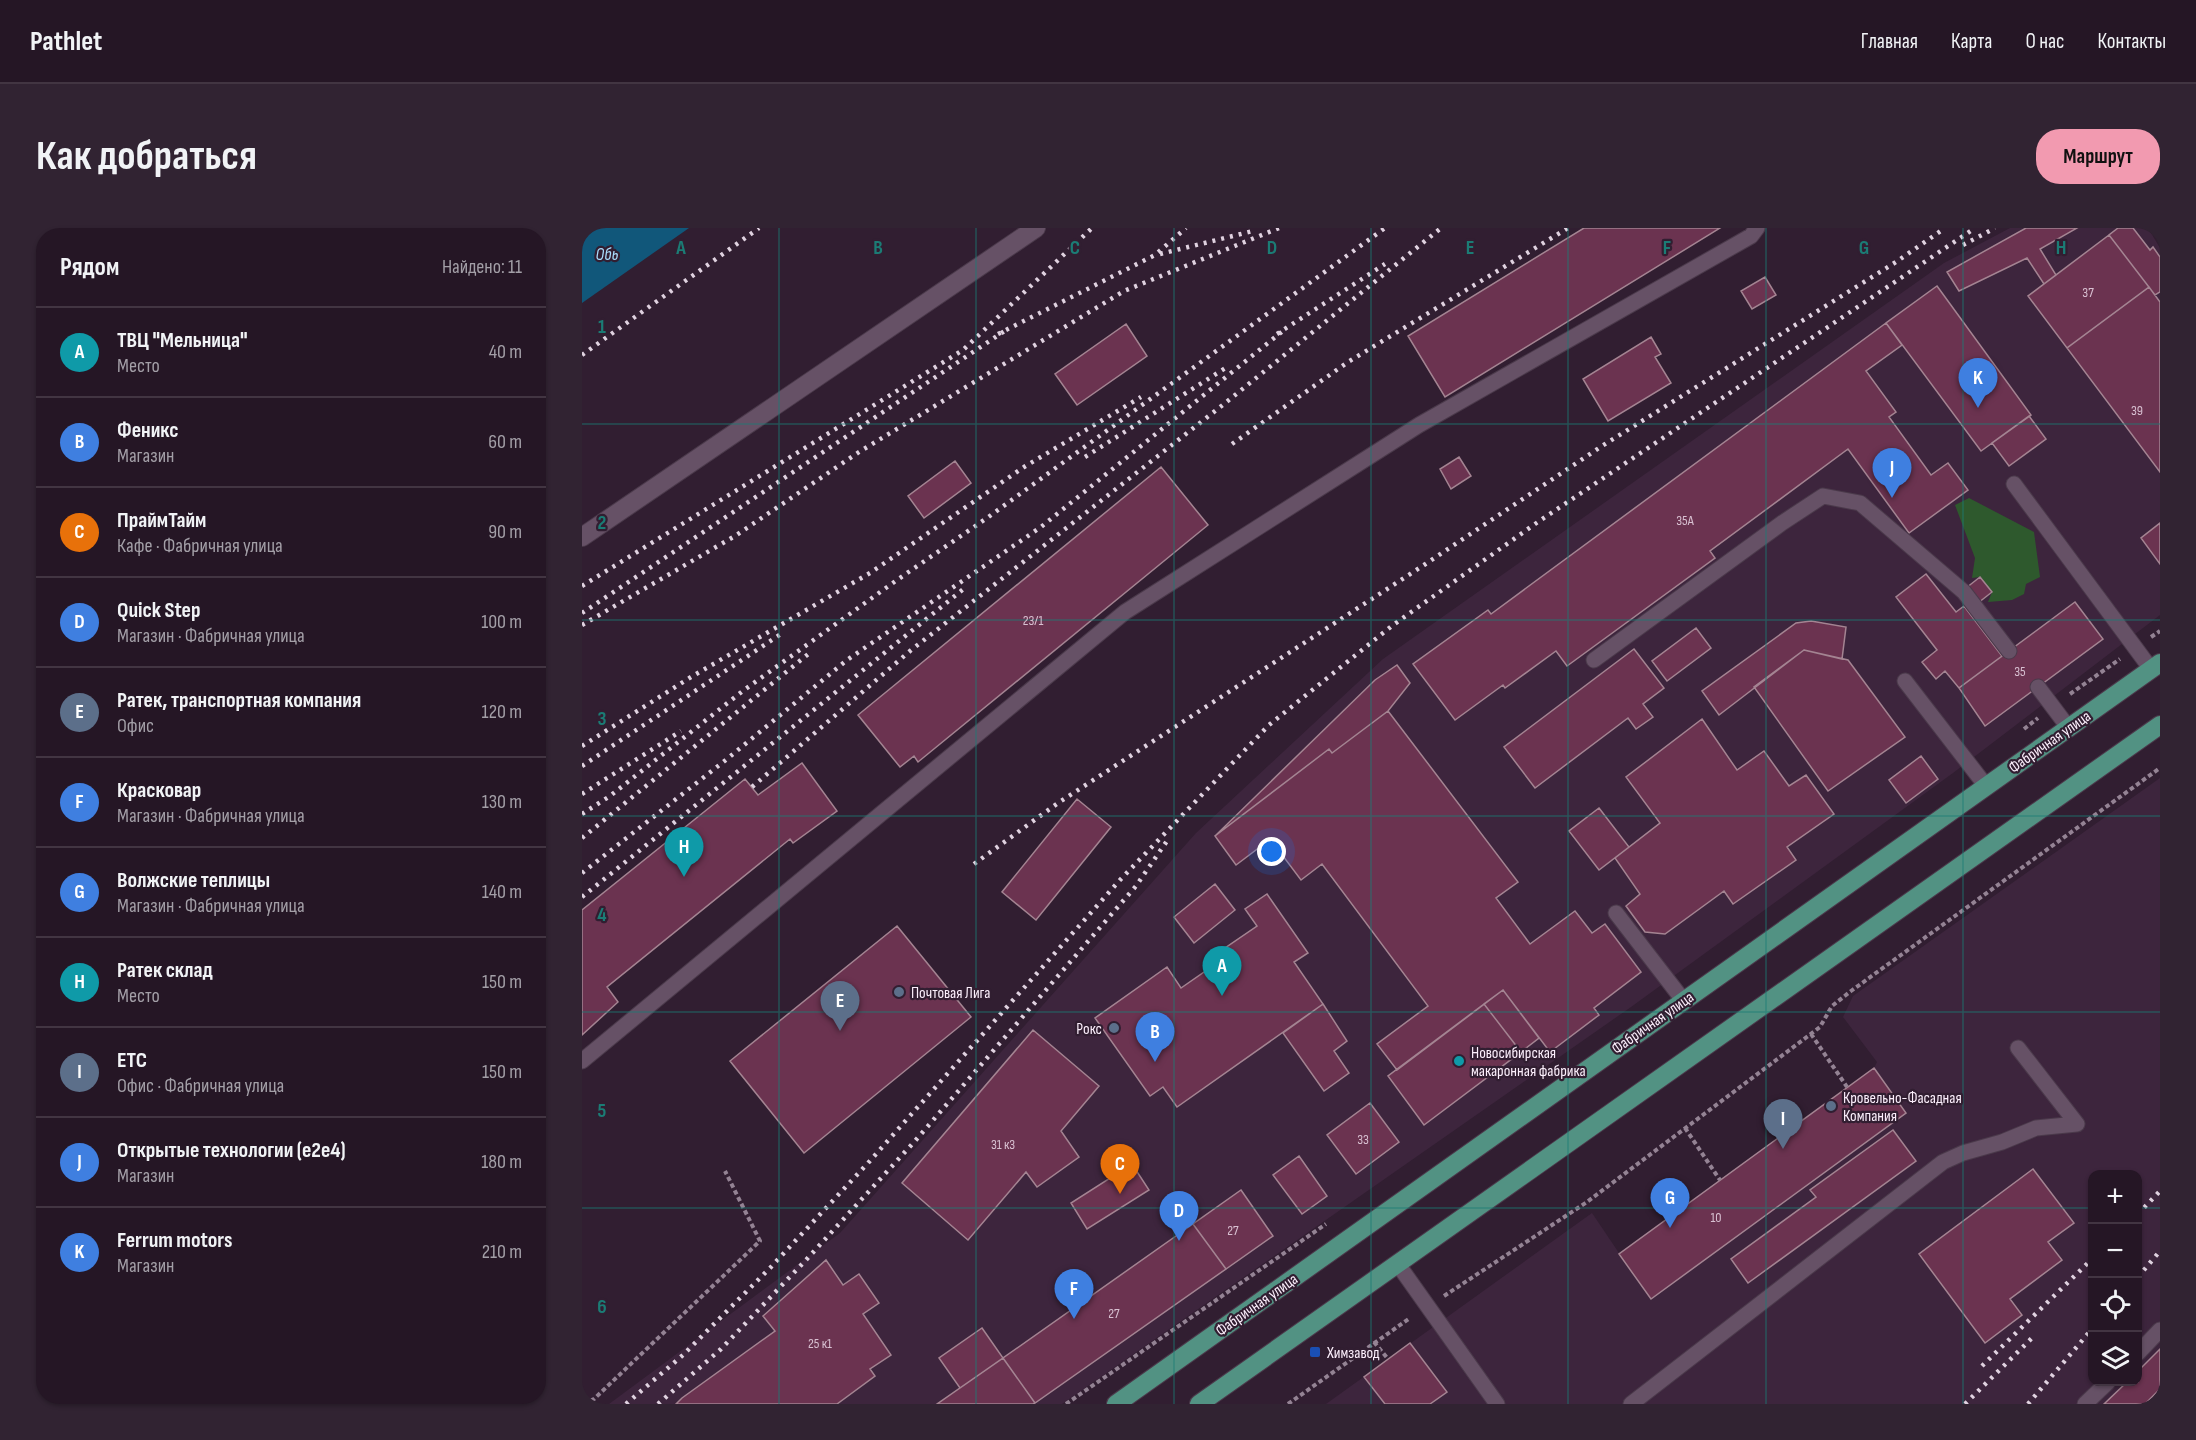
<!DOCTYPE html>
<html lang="ru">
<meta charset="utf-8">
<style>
body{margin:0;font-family:"Sofia Sans Condensed",sans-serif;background:#312332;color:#f1f3f6}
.controls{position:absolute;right:18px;bottom:18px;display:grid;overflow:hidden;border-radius:12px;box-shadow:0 2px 4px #0004}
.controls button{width:54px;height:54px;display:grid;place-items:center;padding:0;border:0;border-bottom:2px solid #423542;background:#251625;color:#f1f3f6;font:30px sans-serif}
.you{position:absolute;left:690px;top:624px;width:21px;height:21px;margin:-15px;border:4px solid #fff;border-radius:50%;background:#1a73e8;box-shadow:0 0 0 9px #1a73e833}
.badge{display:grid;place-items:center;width:39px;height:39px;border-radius:50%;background:#f29ab0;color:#fff;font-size:20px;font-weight:700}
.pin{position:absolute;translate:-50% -50px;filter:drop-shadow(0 2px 3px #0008)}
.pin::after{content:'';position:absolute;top:32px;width:21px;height:18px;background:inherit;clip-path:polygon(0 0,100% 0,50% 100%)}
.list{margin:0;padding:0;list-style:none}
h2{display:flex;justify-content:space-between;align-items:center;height:78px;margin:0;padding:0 24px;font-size:26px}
h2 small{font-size:20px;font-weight:400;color:#a39fa7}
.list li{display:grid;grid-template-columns:39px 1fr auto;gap:18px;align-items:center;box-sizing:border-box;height:90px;padding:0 24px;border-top:2px solid #423542}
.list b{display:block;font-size:22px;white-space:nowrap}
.list p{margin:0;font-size:20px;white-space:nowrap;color:#a39fa7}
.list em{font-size:20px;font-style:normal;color:#a39fa7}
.icon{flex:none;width:33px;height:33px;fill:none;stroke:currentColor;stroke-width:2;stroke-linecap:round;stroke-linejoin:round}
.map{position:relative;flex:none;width:1578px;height:1176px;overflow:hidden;border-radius:24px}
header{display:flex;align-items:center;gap:36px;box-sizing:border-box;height:84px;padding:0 30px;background:#251625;border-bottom:2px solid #423542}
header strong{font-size:28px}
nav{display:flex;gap:33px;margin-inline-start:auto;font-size:21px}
.intro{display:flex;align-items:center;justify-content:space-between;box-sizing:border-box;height:144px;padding:0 36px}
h1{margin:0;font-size:42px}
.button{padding:15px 27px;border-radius:24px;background:#f29ab0;color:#111;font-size:21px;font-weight:700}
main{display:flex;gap:36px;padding:0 36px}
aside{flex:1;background:#251625;border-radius:24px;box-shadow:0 2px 4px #0004}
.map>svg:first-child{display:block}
.built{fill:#3d253d;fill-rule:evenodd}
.forest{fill:#2e592d}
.water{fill:#11577a}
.building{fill:#6b3350;stroke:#a48492;stroke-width:1.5}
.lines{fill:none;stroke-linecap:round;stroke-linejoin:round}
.service-casing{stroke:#4b3a4b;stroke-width:17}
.minor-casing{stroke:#4b3a4b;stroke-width:20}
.primary-casing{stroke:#4b3a4b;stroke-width:20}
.path{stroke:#948394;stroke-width:4;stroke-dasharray:4.5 3;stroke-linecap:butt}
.service{stroke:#665166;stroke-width:15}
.minor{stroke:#665166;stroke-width:18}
.primary{stroke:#529283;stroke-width:18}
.rail{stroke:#e0d2e0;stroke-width:4.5;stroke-dasharray:3 6;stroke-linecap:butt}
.grid{fill:none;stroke:#1b7c75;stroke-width:1.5;stroke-opacity:0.55}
.service-dot{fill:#5c6f8a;stroke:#311e31;stroke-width:2}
.culture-dot{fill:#0f9aa8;stroke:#311e31;stroke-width:2}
.transit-dot{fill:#1a4fb4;stroke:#311e31;stroke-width:2}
.labels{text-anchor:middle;stroke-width:4.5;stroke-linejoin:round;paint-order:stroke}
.number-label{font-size:14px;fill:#d8c0d1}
.street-label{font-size:16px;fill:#fceffc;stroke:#311e31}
.poi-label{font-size:16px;fill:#fceffc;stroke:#311e31;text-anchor:start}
.water-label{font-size:18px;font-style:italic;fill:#a9ddfd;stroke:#311e31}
.grid-label{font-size:20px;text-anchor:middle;font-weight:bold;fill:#1b7c75;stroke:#311e31;stroke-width:4.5;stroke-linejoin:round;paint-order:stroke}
</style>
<header>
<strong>Pathlet</strong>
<nav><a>Главная</a><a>Карта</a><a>О нас</a><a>Контакты</a></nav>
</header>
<div class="intro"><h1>Как добраться</h1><a class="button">Маршрут</a></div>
<main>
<aside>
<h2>Рядом<small>Найдено: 11</small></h2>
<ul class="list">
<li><span class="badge" style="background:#0f9aa8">A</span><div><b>ТВЦ &quot;Мельница&quot;</b><p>Место</p></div><em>40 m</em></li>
<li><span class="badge" style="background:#3f7fe0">B</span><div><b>Феникс</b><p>Магазин</p></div><em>60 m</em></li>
<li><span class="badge" style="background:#e8710a">C</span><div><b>ПраймТайм</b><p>Кафе · Фабричная улица</p></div><em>90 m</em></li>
<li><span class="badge" style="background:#3f7fe0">D</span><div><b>Quick Step</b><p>Магазин · Фабричная улица</p></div><em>100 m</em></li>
<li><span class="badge" style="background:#5c6f8a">E</span><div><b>Ратек, транспортная компания</b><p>Офис</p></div><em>120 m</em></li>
<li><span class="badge" style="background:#3f7fe0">F</span><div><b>Красковар</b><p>Магазин · Фабричная улица</p></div><em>130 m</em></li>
<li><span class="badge" style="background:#3f7fe0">G</span><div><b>Волжские теплицы</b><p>Магазин · Фабричная улица</p></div><em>140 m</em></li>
<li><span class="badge" style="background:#0f9aa8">H</span><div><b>Ратек склад</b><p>Место</p></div><em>150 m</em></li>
<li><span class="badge" style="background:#5c6f8a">I</span><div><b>ЕТС</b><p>Офис · Фабричная улица</p></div><em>150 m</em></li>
<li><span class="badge" style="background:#3f7fe0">J</span><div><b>Открытые технологии (e2e4)</b><p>Магазин</p></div><em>180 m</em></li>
<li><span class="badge" style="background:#3f7fe0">K</span><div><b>Ferrum motors</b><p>Магазин</p></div><em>210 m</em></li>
</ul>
</aside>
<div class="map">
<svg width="1578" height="1176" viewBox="0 0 1578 1176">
<rect width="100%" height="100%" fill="#311e31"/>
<path class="built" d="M1428,0H1566L1578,20V387L1371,545L1049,779L480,1176H27L258,1005L614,605L801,431L1362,35Z
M1578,550V1176H744L1010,985L1037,1025L1292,840L1295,834L1261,789L1271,768ZM1510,946H1556V1154H1510Z"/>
<path class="forest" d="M1387,270L1452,304L1458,349L1444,356L1442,366L1430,372L1406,374L1410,364L1398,349L1390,350L1393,330L1373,277Z"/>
<path class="water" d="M0,0H107L0,75Z"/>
<path class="building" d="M1002,0H1138L863,169L826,108Z
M1444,0H1495L1458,21L1474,47L1462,56L1445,30L1377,63L1365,44Z
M1536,0H1551L1568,22L1571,19L1578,29V64L1573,67L1527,7Z
M1527,7L1567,59L1485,120L1446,68Z
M1183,49L1194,67L1170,81L1159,63Z
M1355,58L1449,187L1399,223L1304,95Z
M1567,59L1578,74V244L1485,120Z
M1304,95L1320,117L1284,143L1314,184L1307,189L1349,247L1366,235L1386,262L1327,305L1266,221L1128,323L1133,330L985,438L974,423L923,460L921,457L873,492L831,436L906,382L909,386Z
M544,96L565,128L495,177L473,146Z
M1069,109L1079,126L1073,129L1089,155L1026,193L1001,151Z
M1447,188L1464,211L1427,238L1410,215Z
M877,229L889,248L869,261L858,241Z
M373,233L389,255L342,290L326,268Z
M579,239L626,297L336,534L332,528L318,539L276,487Z
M1578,295V336L1559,310Z
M1344,346L1374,384L1382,378L1420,428L1377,460L1363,443L1354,451L1340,434L1355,422L1314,369Z
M1398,349L1410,364L1396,375L1384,360Z
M1493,374L1521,411L1403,498L1377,460Z
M1229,393L1264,399L1260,431L1222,422L1137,487L1120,463L1214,395Z
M1114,400L1129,420L1085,453L1070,433Z
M1052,421L1082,460L1061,476L1071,489L1054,501L1046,490L953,560L922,519Z
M1222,422L1266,432L1323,509L1246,563L1172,459Z
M815,437L828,455L806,483L750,525L747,521L633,608L793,452Z
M806,483L936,654L914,670L948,716L993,683L1010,705L1023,696L1059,744L1012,780L1017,787L968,824L921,762L815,842L795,816L846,778L740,636L719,652L698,624L688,631L678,619L654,637L633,608L747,521L750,525Z
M1120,491L1155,542L1182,523L1207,558L1224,547L1252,586L1205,619L1214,632L1151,676L1142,663L1083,706L1063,704L1044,678L1058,666L1033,630L1078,595L1044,549Z
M1339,528L1356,551L1324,575L1307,552Z
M220,535L255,583L211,615L208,611L25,759L36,774L0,807V682L163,551L176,567Z
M495,571L529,599L454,692L420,664Z
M1017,580L1047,619L1017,642L987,603Z
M633,656L653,682L612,715L592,689Z
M685,666L726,725L712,734L741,776L595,879L581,859L568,868L513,790L585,739L599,760L632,737L627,731L675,698L663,681Z
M315,698L389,789L222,925L148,833Z
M921,762L957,810L939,824L902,776Z
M741,776L765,813L752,823L767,845L742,863L701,805Z
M902,776L939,824L842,897L806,848Z
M451,802L517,858L479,903L497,929L455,959L444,944L386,1012L320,955Z
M1292,840L1324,885L1069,1071L1037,1026Z
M788,875L817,914L774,946L745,907Z
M1311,902L1334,933L1166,1055L1149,1031L1234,969L1228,962Z
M717,928L745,968L720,986L691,947Z
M550,936L567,962L505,1001L489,975Z
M1451,941L1492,995L1466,1014L1480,1032L1428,1071L1440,1087L1403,1115L1337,1026Z
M659,962L691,1008L644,1041L611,996Z
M611,996L644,1041L453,1175L421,1130Z
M244,1032L261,1057L277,1046L297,1075L281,1086L309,1127L288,1141L293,1148L255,1176H94L100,1170L193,1103L181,1088Z
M400,1100L421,1130L378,1160L357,1130Z
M828,1115L865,1164L848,1176H803L782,1149Z
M1578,1121V1161L1563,1176H1522L1545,1154H1556V1143Z
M421,1130L453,1175L451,1176H355Z"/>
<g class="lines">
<g class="service-casing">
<path id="service" d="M1432,256L1569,441
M1012,432L1200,295L1241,268L1278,275L1382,364L1427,423
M1323,453L1404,558
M1456,459L1486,499
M1034,685L1101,772
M0,833L543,384L837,197L1169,8L1175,0
M815,1035L915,1176
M1556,1125L1578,1102
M1049,1176L1361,934L1381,925L1420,914L1454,900L1495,896L1436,820
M1503,1176L1526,1154"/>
</g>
<g class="minor-casing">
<path id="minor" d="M0,309L454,0"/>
</g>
<g class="primary-casing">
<path id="primary" d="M534,1176L1578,435
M617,1176L1578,497"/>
</g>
<path class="path" d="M1569,409L1578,403
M1488,466L1538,431
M1442,501L1456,490
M1229,806L1265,859
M1103,900L1138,952
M862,1068L1005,974L1238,799L1250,778L1269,763L1578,540
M792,1114L806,1131
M2,1176L12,1171L178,1013L143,943
M484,1176L744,996
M706,1176L828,1090"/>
<use href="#service" class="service"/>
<use href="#minor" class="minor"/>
<use href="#primary" class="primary"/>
<path class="rail" d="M1381,17L1413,0
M578,26L671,3
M416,106L573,27L604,0
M695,106L803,36
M0,127L177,0
M650,216L766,134L986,0
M503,229L645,139
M0,358L381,122L510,0
M0,385L424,102
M0,397L153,308L277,224L542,63L697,0
M0,518L109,449L288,345L442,239L559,169
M0,538L199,406
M170,559L328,423L642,176L859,0
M0,566L99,503
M0,586L28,568L162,462L315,352L405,290L803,0
M0,610L230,423
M392,636L476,575L842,337L1020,218L1314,34L1363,0
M0,645L145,531L265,432L459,299L702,102
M0,669L384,359
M1556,986L1578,963
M1556,1049L1578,1023
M1400,1138L1510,1031
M44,1176L101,1127L188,1040L286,935L538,652L687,497L811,397L953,296L1393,0
M76,1176L139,1121L224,1032L333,913L554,658L587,610
M1383,1176L1453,1107
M1446,1176L1510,1101"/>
</g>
<path class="grid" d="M197,0V1176M394,0V1176M592,0V1176M789,0V1176M986,0V1176M1184,0V1176M1381,0V1176M0,196H1578M0,392H1578M0,588H1578M0,784H1578M0,980H1510M1556,980H1578"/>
<g class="service-dot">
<circle cx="317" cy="764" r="6"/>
<circle cx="532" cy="800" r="6"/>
<circle cx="1249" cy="878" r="6"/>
</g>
<circle class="culture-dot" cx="877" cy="833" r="6"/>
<rect class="transit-dot" x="727" y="1118" width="12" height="12" rx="3"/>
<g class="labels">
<g class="number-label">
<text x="1506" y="69">37</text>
<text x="1555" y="187">39</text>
<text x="1103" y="297">35А</text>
<text x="451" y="397">23/1</text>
<text x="1438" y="448">35</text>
<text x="781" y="916">33</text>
<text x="421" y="921">31 к3</text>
<text x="1134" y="994">10</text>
<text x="651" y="1007">27</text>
<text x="532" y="1090">27</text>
<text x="238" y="1120">25 к1</text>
</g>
<g class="street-label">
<text transform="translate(1467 513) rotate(-35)" y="6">Фабричная улица</text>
<text transform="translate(1070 794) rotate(-35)" y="6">Фабричная улица</text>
<text transform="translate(674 1076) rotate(-35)" y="6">Фабричная улица</text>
</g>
<g class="poi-label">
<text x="329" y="770">Почтовая Лига</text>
<text x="520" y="806" text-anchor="end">Рокс</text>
<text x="889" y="830">Новосибирская<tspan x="889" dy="18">макаронная фабрика</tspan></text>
<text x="1261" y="875">Кровельно-Фасадная<tspan x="1261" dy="18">Компания</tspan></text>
<text x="745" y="1130">Химзавод</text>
</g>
<g class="water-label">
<text x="25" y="32">Обь</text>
</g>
</g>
<g class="grid-label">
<text x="99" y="26">A</text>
<text x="296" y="26">B</text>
<text x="493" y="26">C</text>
<text x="690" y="26">D</text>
<text x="888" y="26">E</text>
<text x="1085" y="26">F</text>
<text x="1282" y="26">G</text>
<text x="1479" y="26">H</text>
<text x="20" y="105">1</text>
<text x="20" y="301">2</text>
<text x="20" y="497">3</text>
<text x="20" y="693">4</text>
<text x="20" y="889">5</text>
<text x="20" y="1085">6</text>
</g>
</svg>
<div class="controls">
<button>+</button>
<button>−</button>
<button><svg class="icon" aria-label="locate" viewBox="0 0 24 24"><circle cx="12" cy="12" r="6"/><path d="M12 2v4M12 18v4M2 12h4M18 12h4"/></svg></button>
<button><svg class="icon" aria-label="layers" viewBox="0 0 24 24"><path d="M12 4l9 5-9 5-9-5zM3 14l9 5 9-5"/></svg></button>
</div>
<div class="you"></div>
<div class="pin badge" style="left:640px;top:768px;background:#0f9aa8">A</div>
<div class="pin badge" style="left:573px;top:834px;background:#3f7fe0">B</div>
<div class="pin badge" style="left:538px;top:966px;background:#e8710a">C</div>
<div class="pin badge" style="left:597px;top:1013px;background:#3f7fe0">D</div>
<div class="pin badge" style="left:258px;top:803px;background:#5c6f8a">E</div>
<div class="pin badge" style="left:492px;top:1091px;background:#3f7fe0">F</div>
<div class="pin badge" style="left:1088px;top:1000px;background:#3f7fe0">G</div>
<div class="pin badge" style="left:102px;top:649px;background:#0f9aa8">H</div>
<div class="pin badge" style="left:1201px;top:921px;background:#5c6f8a">I</div>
<div class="pin badge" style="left:1310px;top:270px;background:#3f7fe0">J</div>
<div class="pin badge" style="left:1396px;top:180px;background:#3f7fe0">K</div>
</div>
</main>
